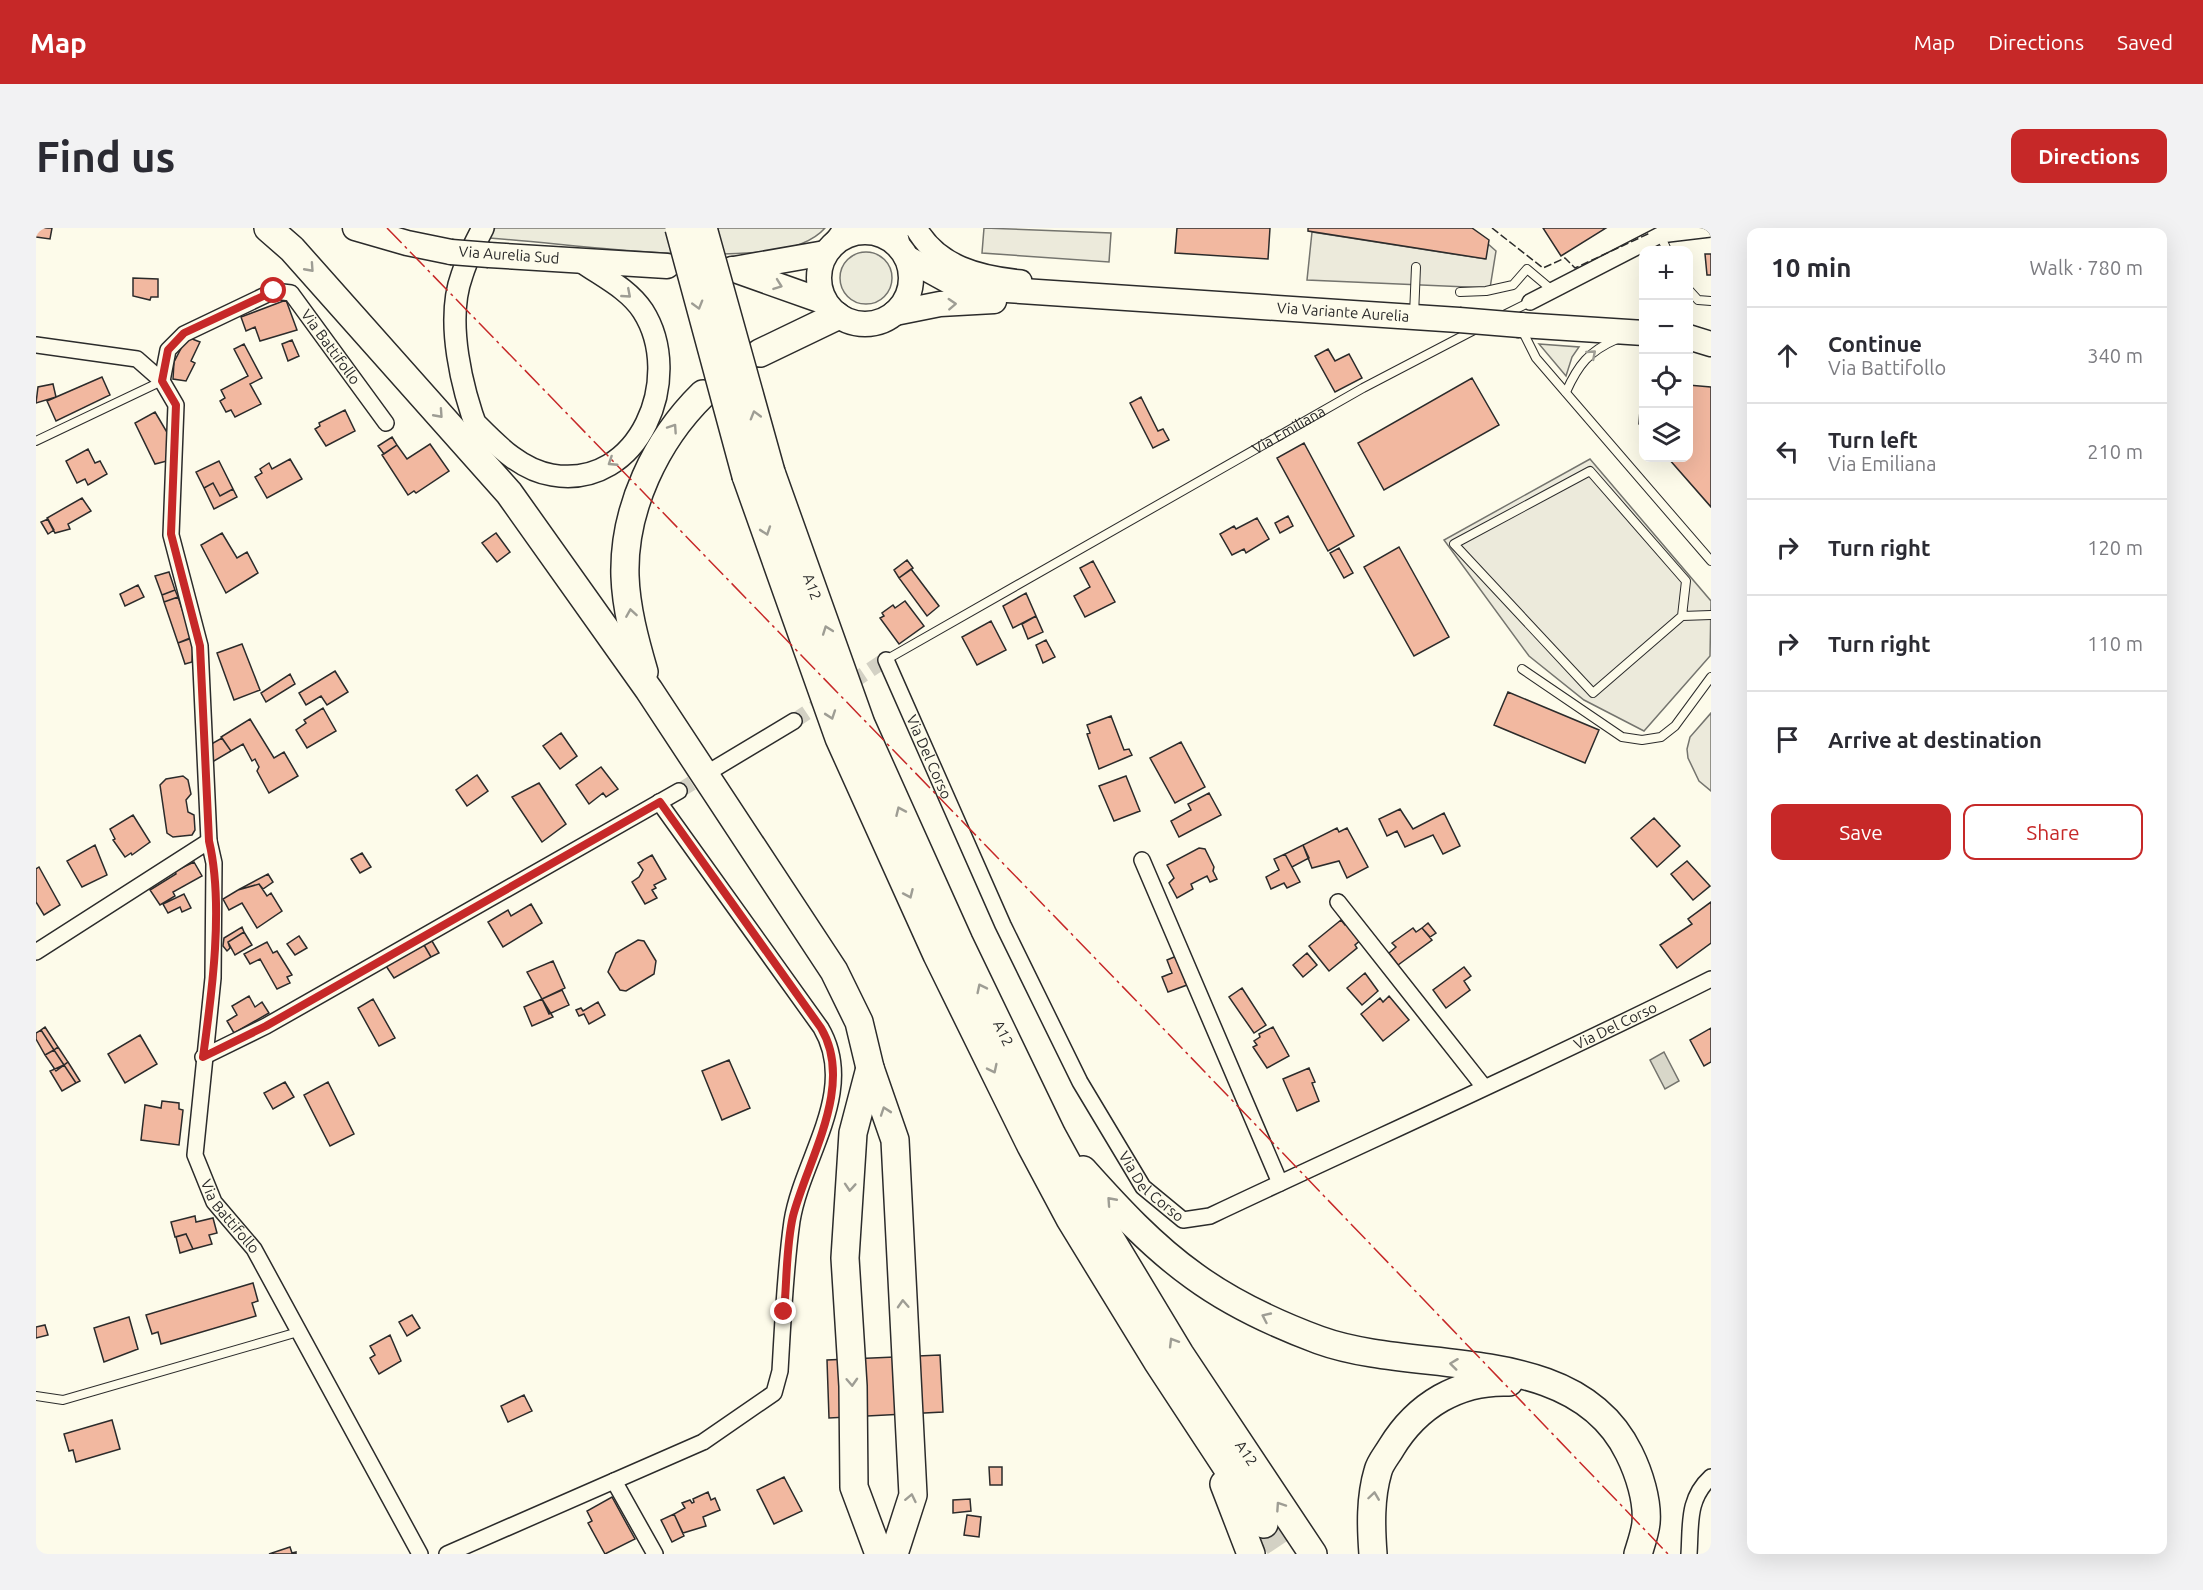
<!DOCTYPE html>
<meta charset="utf-8">
<style>
body{margin:0;font-family:Ubuntu,sans-serif;background:#f2f2f3;color:#2b2b33}
.controls{position:absolute;right:18px;top:18px;display:grid;overflow:hidden;border-radius:12px;box-shadow:0 6px 24px #0002}
.controls button{width:54px;height:54px;display:grid;place-items:center;padding:0;border:0;border-bottom:2px solid #e1e1e2;background:#fff;color:#2b2b33;font:30px sans-serif}
.stop{position:absolute;width:18px;height:18px;margin:-14px;border:4px solid #c62828;border-radius:50%;background:#fff}
.stop.end{background:#c62828;border-color:#fff;box-shadow:0 2px 6px #0008}
.list{margin:0;padding:0;list-style:none}
h2{display:flex;justify-content:space-between;align-items:center;height:78px;margin:0;padding:0 24px;font-size:26px}
h2 small{font-size:20px;font-weight:400;color:#7c7c81}
.list li{display:grid;grid-template-columns:39px 1fr auto;gap:18px;align-items:center;box-sizing:border-box;height:96px;padding:0 24px;border-top:2px solid #e1e1e2}
.list b{display:block;font-size:22px;white-space:nowrap}
.list p{margin:0;font-size:20px;white-space:nowrap;color:#7c7c81}
.list em{font-size:20px;font-style:normal;color:#7c7c81}
.actions{display:flex;gap:12px;padding:18px 24px}
.actions a{flex:1;padding:14px 0;border:2px solid #c62828;border-radius:12px;text-align:center;font-size:21px;color:#c62828}
.actions .main{background:#c62828;color:#fff}
.icon{flex:none;width:33px;height:33px;fill:none;stroke:currentColor;stroke-width:2;stroke-linecap:round;stroke-linejoin:round}
.map{position:relative;flex:none;width:1675px;height:1326px;overflow:hidden;border-radius:12px}
header{display:flex;align-items:center;gap:36px;box-sizing:border-box;height:84px;padding:0 30px;background:#c62828;color:#fff}
header strong{font-size:28px}
nav{display:flex;gap:33px;margin-inline-start:auto;font-size:21px}
.intro{display:flex;align-items:center;justify-content:space-between;box-sizing:border-box;height:144px;padding:0 36px}
h1{margin:0;font-size:42px}
.button{padding:15px 27px;border-radius:12px;background:#c62828;color:#fff;font-size:21px;font-weight:700}
main{display:flex;gap:36px;padding:0 36px}
aside{flex:1;background:#fff;border-radius:12px;box-shadow:0 6px 24px #0002}
.map>svg:first-child{display:block}
.green{fill:#ecebdb;stroke:#74746e;stroke-width:1.5}
.parking{fill:#eceadb;stroke:#74746e;stroke-width:1.5}
.water{fill:#d8d7c9;stroke:#74746e;stroke-width:1.5}
.building{fill:#f2b8a0;stroke:#2b2b2b;stroke-width:1.5}
.lines{fill:none;stroke-linecap:round;stroke-linejoin:round}
.street-tunnel{stroke:#d3d1c4;stroke-width:15;stroke-dasharray:15 8;stroke-linecap:butt}
.highway-tunnel{stroke:#d3d1c4;stroke-width:27;stroke-dasharray:27 14;stroke-linecap:butt}
.lane-casing{stroke:#2b2b2b;stroke-width:10}
.street-casing{stroke:#2b2b2b;stroke-width:18}
.secondary-casing{stroke:#2b2b2b;stroke-width:24}
.primary-casing{stroke:#2b2b2b;stroke-width:27}
.highway-casing{stroke:#2b2b2b;stroke-width:30}
.lane{stroke:#fdfbea;stroke-width:8}
.street{stroke:#fdfbea;stroke-width:15}
.secondary{stroke:#fdfbea;stroke-width:21}
.primary{stroke:#fdfbea;stroke-width:24}
.highway{stroke:#fdfbea;stroke-width:27}
.primary-bridge-casing{stroke:#2b2b2b;stroke-width:27;stroke-linecap:butt}
.highway-bridge-casing{stroke:#2b2b2b;stroke-width:30;stroke-linecap:butt}
.primary-bridge{stroke:#fdfbea;stroke-width:24}
.highway-bridge{stroke:#fdfbea;stroke-width:27}
.fence{stroke:#2b2b2b;stroke-width:1.5;stroke-dasharray:8 3;stroke-linecap:butt}
.power{stroke:#c62828;stroke-width:1.5;stroke-dasharray:21 4.5 3 4.5;stroke-linecap:butt}
.oneway{stroke:#9e9d94}
.route{stroke:#c62828;stroke-width:8}
.labels{text-anchor:middle;stroke-width:4.5;stroke-linejoin:round;paint-order:stroke}
.street-label{font-size:15px;fill:#2b2b2b;stroke:#fdfbea}
</style>
<header>
<strong>Map</strong>
<nav><a>Map</a><a>Directions</a><a>Saved</a></nav>
</header>
<div class="intro"><h1>Find us</h1><a class="button">Directions</a></div>
<main>
<div class="map">
<svg width="1675" height="1326" viewBox="0 0 1675 1326">
<rect width="100%" height="100%" fill="#fdfbea"/>
<path class="green" d="M459,0H789C777,14 754,21 736,23C643,33 545,17 453,10Z
M804 50a26 26 0 1 1 52 0a26 26 0 1 1-52 0Z
M1503,116L1543,119L1536,129L1530,148Z"/>
<path class="parking" d="M948,0L1075,5L1073,34L946,25Z
M1276,4L1449,31L1452,16L1460,23L1454,60L1271,52Z
M1554,231L1675,373L1674,428L1608,503L1548,472L1493,428L1408,312Z
M1675,485V563L1663,553L1652,530L1651,521L1654,509Z"/>
<path class="water" d="M1628,824L1643,853L1629,861L1614,832Z"/>
<path class="building" d="M0,0H16L14,11L0,9Z
M1141,0H1234L1232,31L1139,25Z
M1272,0H1436L1453,12L1450,31L1272,3Z
M1507,0H1570L1525,28Z
M1669,26H1675V47H1671Z
M97,50L122,51V69H115L114,72L97,68Z
M250,72L261,102L224,113L219,99L210,103L205,89Z
M151,109L164,114L155,133L159,135L150,153L137,151L138,134Z
M256,112L263,128L252,133L246,116Z
M208,116L226,150L214,156L225,176L199,189L195,182L190,184L184,173L189,170L185,162L212,148L198,121Z
M1292,121L1299,133L1313,126L1326,150L1299,164L1279,128Z
M66,149L74,167L20,193L11,173Z
M1436,150L1463,197L1348,262L1322,215Z
M1606,154H1608V201L1603,196Z
M17,156L20,169L0,175L2,159Z
M1652,157L1675,159V279L1632,230H1652Z
M1105,169L1122,203L1127,201L1133,212L1117,220L1094,175Z
M309,182L319,203L290,218L279,201L284,198L283,195Z
M119,184L132,206L131,233L119,236L99,195Z
M356,209L361,217L348,226L342,218Z
M1268,215L1318,308L1292,323L1241,230Z
M394,216L413,243L380,265L378,263L372,267L346,227L361,217L371,231Z
M52,221L59,235L64,233L71,246L52,257L49,251L41,255L30,233Z
M254,231L266,251L231,270L219,249L226,245L224,241L233,235L236,241Z
M183,233L197,261L184,268L177,255L168,260L160,244Z
M177,255L184,268L197,261L201,269L178,281L168,260Z
M46,270L55,283L32,296L34,301L19,305L11,290Z
M1252,288L1257,298L1244,305L1239,295Z
M1221,290L1233,311L1210,325L1208,321L1196,327L1184,306L1198,298L1200,301Z
M12,291L18,302L12,306L5,294Z
M186,305L201,330L211,324L222,345L190,365L165,317Z
M460,305L474,324L461,334L446,315Z
M1363,319L1413,409L1378,428L1328,339Z
M1303,320L1317,345L1308,350L1294,325Z
M871,332L877,340L863,350L858,342Z
M1057,333L1079,374L1049,389L1038,368L1054,359L1044,340Z
M875,341L903,378L891,388L863,350Z
M133,344L139,362L126,367L119,348Z
M102,357L108,369L89,378L84,366Z
M139,362L142,369L128,374L126,367Z
M990,365L1000,388L977,400L967,378Z
M142,369L156,410L142,415L128,374Z
M869,373L888,398L863,416L844,390L848,388L846,385L857,377L859,380Z
M1000,388L1007,404L992,411L986,396Z
M955,393L970,422L941,437L926,409Z
M154,410L157,419L156,434L149,436L142,415Z
M1010,412L1019,429L1007,435L1000,417Z
M206,416L224,462L198,472L181,425Z
M299,443L312,464L291,477L285,468L270,477L263,465Z
M254,446L259,456L230,474L225,465Z
M1472,464L1563,502L1549,535L1458,497Z
M287,480L300,503L271,520L260,502L270,495L268,492Z
M1075,488L1088,522L1093,521L1096,527L1063,541L1051,506L1054,505L1051,497Z
M214,491L238,530L248,524L262,548L233,565L221,543L223,539L219,531L216,533L207,516L195,523L185,509Z
M525,505L541,528L524,541L507,518Z
M186,510L195,523L178,533L170,519Z
M1145,514L1169,559L1139,575L1114,530Z
M565,539L582,561L570,569L567,565L553,576L540,557Z
M441,547L452,563L431,578L420,562Z
M147,548L152,552L155,566L150,572L152,584L158,587L159,602L156,607L137,609L131,605L124,557L130,551Z
M1090,548L1104,583L1078,593L1063,558Z
M503,555L530,596L506,614L476,569Z
M1173,565L1185,587L1143,609L1135,593L1155,582L1152,576Z
M1364,581L1377,601L1408,585L1424,618L1407,626L1397,607L1369,619L1361,603L1351,608L1343,591Z
M97,587L114,614L96,627L95,625L89,629L77,612L79,611L74,601Z
M1618,590L1644,618L1621,639L1595,610Z
M1301,600L1303,604L1311,600L1332,639L1311,650L1303,633L1276,640L1267,617Z
M59,617L71,647L46,659L31,633Z
M1267,617L1273,630L1256,639L1249,626Z
M1163,620L1169,621L1178,639L1177,643L1181,651L1174,654L1171,648L1155,656L1157,661L1141,670L1133,655L1138,650L1131,637Z
M326,625L335,639L324,645L315,631Z
M1249,626L1264,654L1251,660L1248,655L1235,661L1230,649L1243,642L1238,631Z
M616,627L630,651L618,657L620,660L616,662L621,670L609,676L596,654L603,649L607,642L602,635Z
M1651,633L1674,658L1657,672L1635,646Z
M158,634L166,648L137,664L139,668L124,677L114,662L140,646L139,643Z
M3,639L24,677L8,687L0,674V641Z
M232,646L237,654L227,661L223,656L202,662Z
M223,656L231,668L235,665L246,683L221,700L206,675L193,682L187,671L202,662Z
M148,666L155,680L146,684L144,679L132,685L127,676Z
M1675,674V715L1641,740L1624,717L1656,696L1652,691Z
M495,676L506,695L467,719L452,694L472,682L475,688Z
M1305,692L1309,697L1313,694L1326,711L1319,717L1321,720L1293,743L1273,718Z
M1392,695L1400,705L1394,709L1386,700Z
M206,699L208,704L192,714L194,720L191,723L187,718L188,710Z
M1377,700L1380,704L1386,700L1396,712L1362,737L1353,725L1360,719L1356,715Z
M208,704L216,717L199,727L192,714Z
M263,708L271,720L259,727L251,716Z
M602,712L608,713L620,733L618,746L590,763L584,762L572,744L580,725Z
M396,713L403,725L395,729L388,717Z
M231,714L237,725L241,723L256,747L251,749L254,755L241,761L224,731L214,736L208,726Z
M388,717L395,729L358,750L350,738Z
M1271,725L1281,737L1267,749L1257,737Z
M1143,727L1153,752L1149,754L1151,757L1132,764L1126,749L1136,745L1131,732Z
M517,733L529,760L506,771L491,744Z
M1428,739L1435,748L1428,753L1434,762L1410,780L1397,762Z
M1329,745L1342,763L1326,777L1311,760Z
M1206,760L1230,797L1218,805L1193,769Z
M526,762L533,777L513,786L506,771Z
M213,768L219,779L226,774L233,785L198,805L191,793L201,787L196,778Z
M1353,768L1373,792L1347,813L1325,786L1344,770L1347,774Z
M337,771L359,810L343,818L322,780Z
M506,771L517,789L496,798L488,779Z
M562,774L569,787L553,796L548,786L543,788L540,782L545,780L547,783Z
M9,799L22,819L18,822L5,802Z
M1237,799L1253,828L1231,840L1217,819L1221,817L1218,813L1224,809L1223,806Z
M1675,800V834L1668,838L1654,812Z
M5,802L18,822L9,827L0,811V805Z
M104,807L121,836L89,855L72,826Z
M22,819L32,834L28,837L18,822Z
M18,822L28,837L20,843L9,827Z
M693,832L714,880L686,892L666,843Z
M32,834L44,853L40,855L28,837Z
M28,837L40,855L26,863L14,843Z
M1273,840L1279,854L1276,855L1283,873L1261,883L1247,851Z
M249,854L258,869L237,881L228,865Z
M292,854L318,906L294,918L268,867Z
M126,873L143,875V881L147,882L143,917L105,912L109,877L125,880Z
M159,988L160,994L177,990L181,1005L173,1007L176,1016L157,1021L150,1006L139,1009L135,994Z
M150,1006L157,1021L144,1025L140,1009Z
M217,1055L222,1073L216,1075L220,1088L125,1116L122,1104L116,1106L110,1087Z
M376,1087L384,1100L371,1108L363,1094Z
M93,1089L102,1121L68,1134L58,1100Z
M9,1097L12,1107L0,1110V1099Z
M354,1107L365,1133L343,1146L334,1130L339,1127L334,1118Z
M904,1127L907,1184L793,1190L791,1132Z
M488,1167L496,1183L472,1194L465,1178Z
M76,1192L84,1221L40,1234L37,1222L33,1223L28,1206Z
M953,1239H966V1257H954Z
M748,1249L766,1283L738,1296L721,1262Z
M672,1264L675,1272L679,1270L684,1282L667,1289L670,1298L647,1305L638,1286L649,1280L646,1275L654,1272L656,1275L658,1274L657,1271Z
M576,1269L599,1311L569,1326L552,1295L556,1293L551,1283Z
M934,1271L935,1283L917,1285V1272Z
M638,1286L648,1308L636,1314L625,1292Z
M931,1287L945,1289L943,1309L928,1307Z
M254,1319L256,1325L260,1324V1326H233Z"/>
<g class="lines">
<path class="street-tunnel" d="M758,493L846,434
M643,563L675,543"/>
<path class="highway-tunnel" d="M1228,1296L1248,1326"/>
<g class="lane-casing">
<g id="lane">
<path d="M1624,7L1631,22"/>
<path d="M1652,61L1662,72L1675,73"/>
<path d="M1424,64L1450,63L1477,57L1491,41L1516,62"/>
<path d="M1378,87L1380,39"/>
<path d="M1466,88L1494,74"/>
<path d="M1485,100L1500,130L1675,333"/>
<path d="M1530,164C1542,137 1553,123 1581,111"/>
<path d="M0,213L126,153"/>
<path d="M1646,388L1650,353L1554,243L1418,316L1557,465L1646,388L1675,387"/>
<path id="s1" d="M848,433L1327,160L1442,100"/>
<path d="M1486,441L1586,509L1606,512L1625,509L1639,498L1675,449"/>
<path d="M0,1168L27,1172L262,1104"/>
</g>
</g>
<g class="street-casing">
<g id="street">
<path d="M1494,74L1624,7L1675,1"/>
<path id="s2" d="M0,117L101,131L126,153L140,177L135,307L164,418L173,613L178,635L177,750L159,927L178,974L218,1021L384,1326"/>
<path id="s3" d="M126,153L132,122L148,106L238,63L255,65L350,195"/>
<path id="s4" d="M850,432L967,697L1044,854L1107,959L1147,992L1174,988C1341,909 1510,834 1675,751"/>
<path d="M678,541L758,493"/>
<path d="M1106,632L1244,955"/>
<path d="M1302,674L1448,859"/>
<path d="M0,724L173,613"/>
<path d="M167,829L230,798L643,563"/>
<path d="M578,1253L619,1326"/>
<path d="M411,1326L667,1214L738,1165L744,1143C747,1093 749,1042 756,993C766,930 822,863 785,800L623,574"/>
<path d="M1653,1326C1655,1296 1651,1271 1675,1249"/>
</g>
</g>
<g class="secondary-casing">
<path id="secondary" d="M859,0L864,20
M880,0C902,39 944,49 985,53
M799,14L809,0
M438,194C460,216 484,242 516,247C604,262 649,149 607,83C592,60 565,48 543,32
M443,206C426,162 409,93 426,47C431,31 439,15 447,0"/>
</g>
<g class="primary-casing">
<g id="primary">
<path d="M319,0L371,15L415,24"/>
<circle cx="829" cy="50" r="46"/>
<path d="M453,27L631,38"/>
<path id="s5" d="M871,30L920,57L940,60L1423,92"/>
<path d="M696,41L789,74"/>
<path d="M698,41L789,25"/>
<path d="M859,85L904,76L958,73"/>
<path d="M1484,97L1608,105"/>
<path d="M1652,109L1675,116"/>
</g>
</g>
<g class="highway-casing">
<g id="highway">
<path d="M232,0L256,21L473,265L613,462L798,743L823,794L834,840L859,912L877,1267L858,1326"/>
<path d="M724,125L801,88"/>
<path id="s6" d="M735,244L825,496L923,714L1016,907L1056,980L1144,1126L1277,1326"/>
<path d="M710,248L803,510L901,727L995,918L1034,991L1121,1133L1228,1296"/>
<path d="M608,444C599,413 590,380 589,348C587,281 620,212 667,166"/>
<path d="M834,840L817,905L809,1030L817,1158L818,1259L843,1326"/>
<path d="M1047,942C1081,980 1116,1018 1158,1048C1195,1075 1240,1096 1283,1112C1382,1148 1539,1114 1593,1225C1603,1245 1612,1273 1610,1295C1609,1305 1605,1316 1602,1326"/>
<path d="M1188,1256L1215,1326"/>
<path d="M1337,1326C1335,1299 1334,1270 1342,1243C1344,1235 1351,1227 1355,1220C1381,1177 1423,1152 1473,1154"/>
</g>
</g>
<use href="#lane" class="lane"/>
<use href="#street" class="street"/>
<use href="#secondary" class="secondary"/>
<use href="#primary" class="primary"/>
<use href="#highway" class="highway"/>
<g class="primary-bridge-casing">
<path id="primary-bridge" d="M415,24L453,27
M1423,92L1484,97"/>
</g>
<g class="highway-bridge-casing">
<path id="highway-bridge" d="M643,0L710,248
M667,0L735,244"/>
</g>
<use href="#primary-bridge" class="primary-bridge"/>
<use href="#highway-bridge" class="highway-bridge"/>
<path class="fence" d="M1456,0L1507,40L1529,30L1539,40L1614,5"/>
<path class="power" d="M351,0L1118,791L1632,1326"/>
</g>
<defs><path id="oneway-chevron" d="M-2-3.5L2.5 0L-2 3.5" fill="none" stroke-width="1.6" stroke-linecap="round" stroke-linejoin="round" transform="scale(1.5)"/></defs>
<g class="oneway">
<use href="#oneway-chevron" transform="translate(274 40) rotate(48)"/>
<use href="#oneway-chevron" transform="translate(742 57) rotate(20)"/>
<use href="#oneway-chevron" transform="translate(591 66) rotate(41)"/>
<use href="#oneway-chevron" transform="translate(916 76) rotate(-3)"/>
<use href="#oneway-chevron" transform="translate(662 77) rotate(74)"/>
<use href="#oneway-chevron" transform="translate(1556 126) rotate(-41)"/>
<use href="#oneway-chevron" transform="translate(403 186) rotate(48)"/>
<use href="#oneway-chevron" transform="translate(719 187) rotate(-106)"/>
<use href="#oneway-chevron" transform="translate(637 200) rotate(-56)"/>
<use href="#oneway-chevron" transform="translate(576 234) rotate(147)"/>
<use href="#oneway-chevron" transform="translate(730 303) rotate(71)"/>
<use href="#oneway-chevron" transform="translate(595 385) rotate(-99)"/>
<use href="#oneway-chevron" transform="translate(791 402) rotate(-110)"/>
<use href="#oneway-chevron" transform="translate(795 487) rotate(71)"/>
<use href="#oneway-chevron" transform="translate(864 583) rotate(-114)"/>
<use href="#oneway-chevron" transform="translate(873 666) rotate(66)"/>
<use href="#oneway-chevron" transform="translate(945 760) rotate(-116)"/>
<use href="#oneway-chevron" transform="translate(957 841) rotate(64)"/>
<use href="#oneway-chevron" transform="translate(849 883) rotate(-109)"/>
<use href="#oneway-chevron" transform="translate(814 959) rotate(94)"/>
<use href="#oneway-chevron" transform="translate(1075 973) rotate(-132)"/>
<use href="#oneway-chevron" transform="translate(867 1076) rotate(-93)"/>
<use href="#oneway-chevron" transform="translate(1230 1089) rotate(-155)"/>
<use href="#oneway-chevron" transform="translate(1137 1114) rotate(-121)"/>
<use href="#oneway-chevron" transform="translate(1418 1136) rotate(-173)"/>
<use href="#oneway-chevron" transform="translate(816 1154) rotate(87)"/>
<use href="#oneway-chevron" transform="translate(1338 1268) rotate(-82)"/>
<use href="#oneway-chevron" transform="translate(875 1270) rotate(-78)"/>
<use href="#oneway-chevron" transform="translate(1244 1278) rotate(-124)"/>
</g>
<g class="lines">
<path class="route" d="M238,63L148,105L132,122L126,153L140,177L135,306L164,418L173,613C188,676 176,765 167,829L230,798L624,574L785,800C819,857 772,931 757,988C750,1018 751,1053 748,1084"/>
</g>
<g class="labels">
<g class="street-label">
<text transform="translate(473 27) rotate(4)" y="5">Via Aurelia Sud</text>
<text dy="5" stroke="none"><textPath href="#s5" startOffset="444">Via Variante Aurelia</textPath></text>
<text dy="5" stroke="none"><textPath href="#s3" startOffset="238">Via Battifollo</textPath></text>
<text dy="5" stroke="none"><textPath href="#s1" startOffset="466">Via Emiliana</textPath></text>
<text dy="5" stroke="none"><textPath href="#s6" startOffset="122">A12</textPath></text>
<text dy="5" stroke="none"><textPath href="#s4" startOffset="106">Via Del Corso</textPath></text>
<text dy="5" stroke="none"><textPath href="#s4" startOffset="1114">Via Del Corso</textPath></text>
<text dy="5" stroke="none"><textPath href="#s6" startOffset="608">A12</textPath></text>
<text dy="5" stroke="none"><textPath href="#s4" startOffset="592">Via Del Corso</textPath></text>
<text dy="5" stroke="none"><textPath href="#s2" startOffset="990">Via Battifollo</textPath></text>
<text dy="5" stroke="none"><textPath href="#s6" startOffset="1094">A12</textPath></text>
</g>
</g>
</svg>
<div class="controls">
<button>+</button>
<button>−</button>
<button><svg class="icon" aria-label="locate" viewBox="0 0 24 24"><circle cx="12" cy="12" r="6"/><path d="M12 2v4M12 18v4M2 12h4M18 12h4"/></svg></button>
<button><svg class="icon" aria-label="layers" viewBox="0 0 24 24"><path d="M12 4l9 5-9 5-9-5zM3 14l9 5 9-5"/></svg></button>
</div>
<div class="stop" style="left:238px;top:63px"></div>
<div class="stop end" style="left:748px;top:1084px"></div>
</div>
<aside>
<h2>10 min<small>Walk · 780 m</small></h2>
<ul class="list">
<li><svg class="icon" aria-label="ahead" viewBox="0 0 24 24"><path d="M12 20V5M6 11l6-6 6 6"/></svg><div><b>Continue</b><p>Via Battifollo</p></div><em>340 m</em></li>
<li><svg class="icon" aria-label="left" viewBox="0 0 24 24"><path d="M17 20v-9H6M10 6l-5 5 5 5"/></svg><div><b>Turn left</b><p>Via Emiliana</p></div><em>210 m</em></li>
<li><svg class="icon" aria-label="right" viewBox="0 0 24 24"><path d="M7 20v-9h11M14 6l5 5-5 5"/></svg><div><b>Turn right</b></div><em>120 m</em></li>
<li><svg class="icon" aria-label="right" viewBox="0 0 24 24"><path d="M7 20v-9h11M14 6l5 5-5 5"/></svg><div><b>Turn right</b></div><em>110 m</em></li>
<li><svg class="icon" aria-label="arrive" viewBox="0 0 24 24"><path d="M6 21V4h12l-3 4 3 4H6"/></svg><div><b>Arrive at destination</b></div></li>
</ul>
<div class="actions"><a class="main">Save</a><a>Share</a></div>
</aside>
</main>
